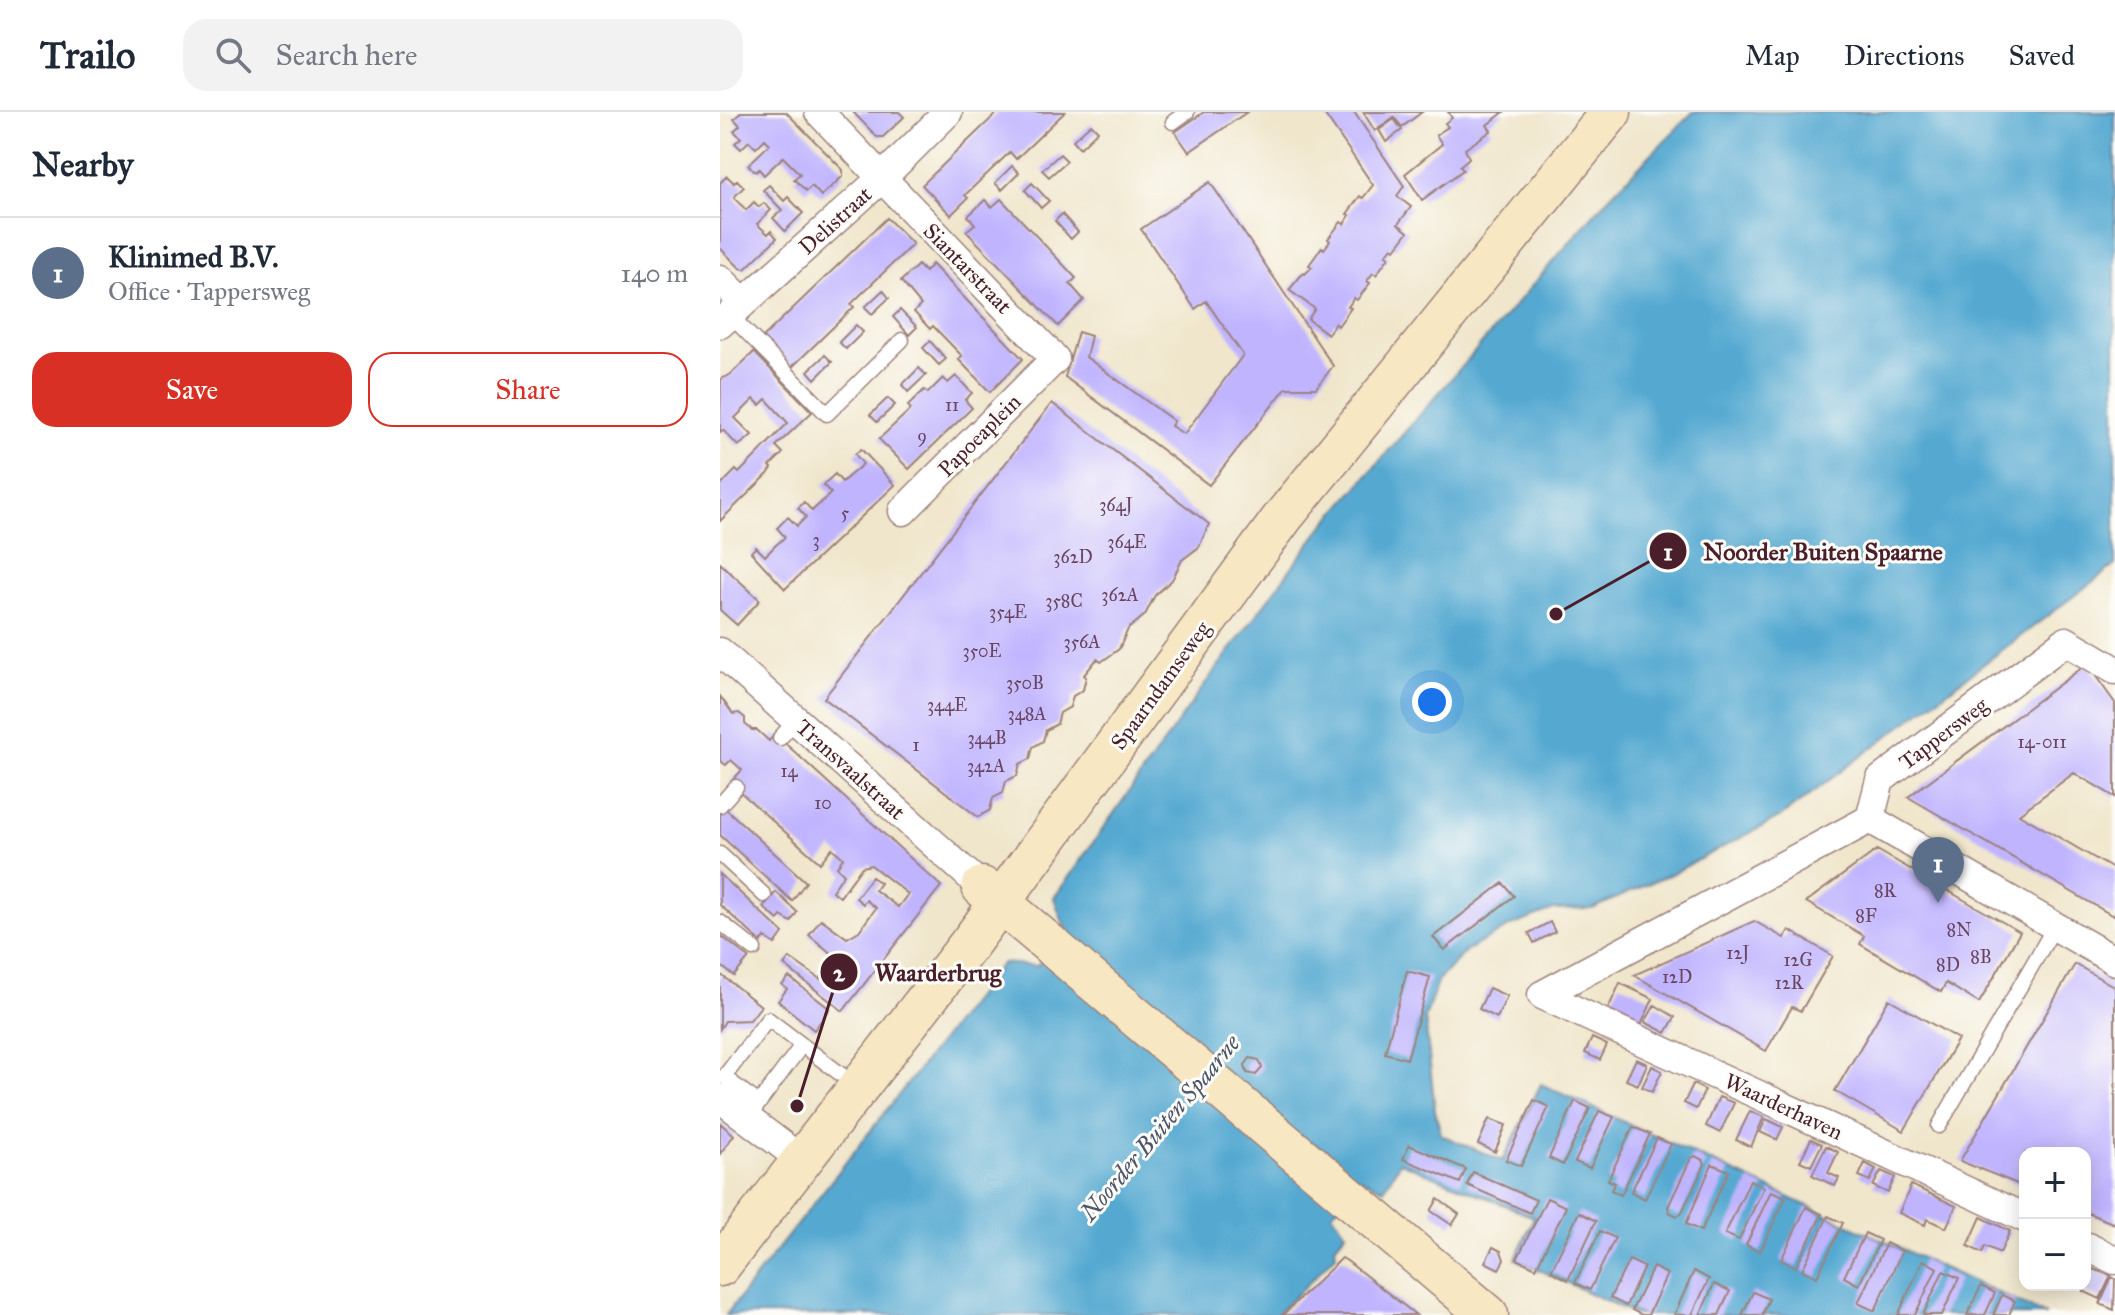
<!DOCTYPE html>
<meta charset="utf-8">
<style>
body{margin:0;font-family:"IM FELL Great Primer",serif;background:#f2f2f3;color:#1f2937}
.controls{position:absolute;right:24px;bottom:24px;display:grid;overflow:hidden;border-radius:16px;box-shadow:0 4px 20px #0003}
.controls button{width:72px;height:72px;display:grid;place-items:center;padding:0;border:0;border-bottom:2px solid #e0e1e3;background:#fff;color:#1f2937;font:40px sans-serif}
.you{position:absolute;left:712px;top:590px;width:28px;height:28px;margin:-20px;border:6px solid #fff;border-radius:50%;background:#1a73e8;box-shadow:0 0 0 12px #1a73e833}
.badge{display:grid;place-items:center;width:52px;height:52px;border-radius:50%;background:#d93025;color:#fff;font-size:26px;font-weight:700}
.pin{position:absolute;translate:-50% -66px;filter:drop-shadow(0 2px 4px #0008)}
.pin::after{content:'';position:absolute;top:42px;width:28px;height:24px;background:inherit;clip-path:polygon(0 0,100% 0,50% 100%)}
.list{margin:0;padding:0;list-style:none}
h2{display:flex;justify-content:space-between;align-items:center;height:104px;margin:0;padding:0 32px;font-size:34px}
h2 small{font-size:26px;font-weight:400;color:#747a83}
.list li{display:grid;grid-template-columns:52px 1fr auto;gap:24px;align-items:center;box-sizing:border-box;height:112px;padding:0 32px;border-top:2px solid #e0e1e3}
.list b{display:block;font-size:30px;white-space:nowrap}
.list p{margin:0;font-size:26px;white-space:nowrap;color:#747a83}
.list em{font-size:26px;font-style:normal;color:#747a83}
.actions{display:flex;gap:16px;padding:24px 32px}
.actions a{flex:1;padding:18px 0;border:2px solid #d93025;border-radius:24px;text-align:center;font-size:28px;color:#d93025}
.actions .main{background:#d93025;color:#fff}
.icon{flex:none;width:44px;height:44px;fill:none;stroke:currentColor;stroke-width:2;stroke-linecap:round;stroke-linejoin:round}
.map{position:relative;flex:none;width:1395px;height:1203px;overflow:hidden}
header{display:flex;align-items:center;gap:48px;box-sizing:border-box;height:112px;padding:0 40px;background:#fff;border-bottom:2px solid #e0e1e3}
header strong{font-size:38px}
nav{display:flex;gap:44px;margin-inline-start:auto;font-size:28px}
.search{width:560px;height:72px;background:#f2f2f3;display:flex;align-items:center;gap:20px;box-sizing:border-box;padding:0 28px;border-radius:24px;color:#747a83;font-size:30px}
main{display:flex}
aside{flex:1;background:#fff}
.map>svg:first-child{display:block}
.water{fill:#55a9d1;stroke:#50647e;stroke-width:2}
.building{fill:#c0b4ff}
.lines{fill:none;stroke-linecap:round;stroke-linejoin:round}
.lane-casing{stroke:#9d827c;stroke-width:17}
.street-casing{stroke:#9d827c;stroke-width:31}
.secondary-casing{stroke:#9d827c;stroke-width:43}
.lane{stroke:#fff;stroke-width:14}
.street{stroke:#fff;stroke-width:28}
.secondary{stroke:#f7e8c3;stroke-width:40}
.labels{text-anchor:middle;stroke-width:6;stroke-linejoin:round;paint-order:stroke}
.number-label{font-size:18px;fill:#684460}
.street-label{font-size:22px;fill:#4a1f2b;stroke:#fdfcf7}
.water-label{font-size:24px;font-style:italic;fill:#4e566d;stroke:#fdfcf7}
.leader{fill:none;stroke:#4a1f2b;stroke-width:3}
.callout-dot{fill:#4a1f2b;stroke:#fdfcf7;stroke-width:3}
.mark-label{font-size:24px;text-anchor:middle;font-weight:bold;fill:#fff}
.callout-label{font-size:24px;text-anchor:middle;font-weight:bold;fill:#4a1f2b;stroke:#fdfcf7;stroke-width:6;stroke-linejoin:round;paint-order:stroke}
</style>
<header>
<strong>Trailo</strong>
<div class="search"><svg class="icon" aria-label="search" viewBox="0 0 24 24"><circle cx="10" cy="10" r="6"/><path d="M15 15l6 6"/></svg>Search here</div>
<nav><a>Map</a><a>Directions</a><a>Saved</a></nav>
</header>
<main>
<aside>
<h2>Nearby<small></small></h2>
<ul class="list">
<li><span class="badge" style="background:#5c6f8a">1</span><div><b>Klinimed B.V.</b><p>Office · Tappersweg</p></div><em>140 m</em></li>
</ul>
<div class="actions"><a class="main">Save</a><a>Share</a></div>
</aside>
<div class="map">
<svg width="1395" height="1203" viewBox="0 0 1395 1203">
<rect width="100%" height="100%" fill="#fdfcf7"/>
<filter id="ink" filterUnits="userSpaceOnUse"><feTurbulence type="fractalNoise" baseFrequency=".0125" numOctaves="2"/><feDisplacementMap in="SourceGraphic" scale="16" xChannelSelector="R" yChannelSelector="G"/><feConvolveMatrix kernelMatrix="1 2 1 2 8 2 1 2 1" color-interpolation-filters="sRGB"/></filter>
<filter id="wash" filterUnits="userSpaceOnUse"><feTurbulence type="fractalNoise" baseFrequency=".006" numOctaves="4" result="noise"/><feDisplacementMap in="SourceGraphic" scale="32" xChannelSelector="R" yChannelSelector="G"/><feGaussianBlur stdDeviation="1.8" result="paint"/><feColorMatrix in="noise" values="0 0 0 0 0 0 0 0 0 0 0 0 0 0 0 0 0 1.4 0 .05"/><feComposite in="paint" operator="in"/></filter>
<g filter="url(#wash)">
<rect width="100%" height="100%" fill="#f0e6cc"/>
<path class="water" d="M973,0H1395V453L1059,706L953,761L872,797L833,798L791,814L746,839L718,868L705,906L715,998L721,1023L783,1049L821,972L1326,1203H917L796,1147L814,1105L680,1050L664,1077L641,1067L612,1101L626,1121L615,1134L616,1143L557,1203H6L282,851L317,854L346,819L334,786L488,568L599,419L889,85Z"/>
<g id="blocks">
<path class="building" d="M21,0H66L123,58V64L101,84L92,74L86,79L74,67L80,62L63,45L44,63L39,57L36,60L28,53L50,32L45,27L36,36L29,29L21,37L15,31L21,26L14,19L20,13L14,7Z
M133,0H179L184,5L163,25H157Z
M278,0H345L296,47L290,40L245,83L248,86L231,103L202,73Z
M484,0H527L469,40L455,20Z
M603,0H634L684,74L677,84L691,95L678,112L688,120L675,137L672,135L666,143L669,145L656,163L653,161L647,169L650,171L637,188L634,186L628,195L631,196L618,214L615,211L608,222L588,207L595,197L569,178L583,161L585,162L592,155L589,153L602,135L604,137L610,129L608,127L621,110L624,112L630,103L627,102L640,84L643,86L653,73Z
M643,0H702L682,15L674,5L655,19Z
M728,0H784L767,13L771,19L745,37L749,46L740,54L743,58L702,88L685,62L722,32L716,23L728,15L725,11L732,6Z
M674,7L682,18L666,30L659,18Z
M371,12L378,19L360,36L353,28Z
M340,42L347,49L329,65L322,58Z
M292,54L299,61L282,78L275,71Z
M7,64L14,71L17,68L24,75L14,85L26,98L34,90L39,95L44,91L51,98L37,112L48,122L51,119L57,126L25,157L20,156L0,136V71Z
M490,70L613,254L596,276H566L489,373L345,265L358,220L371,224L366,245L454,309L451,314L464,322L523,243L486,189L475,197L421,117Z
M312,71L329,89L321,96L305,78Z
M49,73L64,89L68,85L83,101L65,119L53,106L62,98L43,78Z
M281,87L356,166L350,172L364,188L338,214L246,119L255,112L248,104L265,88L272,95Z
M342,102L358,120L351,127L335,109Z
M167,106L193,132L131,192L134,195L71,256L41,227Z
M212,152L303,247L270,280L238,247L242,244L213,214L210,217L194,200L201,193L181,169L198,153L205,160Z
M163,178L169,186L152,202L145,195Z
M180,198L197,215L189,223L173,205Z
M136,213L143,220L126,237L119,230Z
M210,229L226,247L219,253L203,236Z
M34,240L92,300L56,334L63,341L50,354L52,356L48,362L0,409V374L16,358L19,361L68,311L46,287L40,293L34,287L15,306L32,323L25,329L18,334L3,318L0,320L1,267L10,263Z
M105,243L112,250L95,267L88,259Z
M199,256L206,263L188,280L182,273Z
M236,264L252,281L245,288L252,296L189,357L159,327L191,297L188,294L204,278L208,281L223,266L228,271Z
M168,286L175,293L157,310L150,303Z
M332,291L489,412L479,435L462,448L452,468L435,483L425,503L408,517L399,537L381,550L377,547L364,563L366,565L363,578L353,584L350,595L340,601L337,612L326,618L323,629L313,635L310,647L300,652L297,664L286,669L283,681L273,686L270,698L258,705L104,586Z
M141,337L175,373L65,477L31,440L36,435L45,444L55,434L65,425L57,416L68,405L77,414L86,405L78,396L84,390L92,399L111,381L103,373L115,362L122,370L143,352L135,342Z
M0,451L40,488L17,513L0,498Z
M1367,552L1395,591V685L1354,661L1299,702L1395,758V805L1188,685Z
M0,584L13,602L19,601L25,606V612L32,618H37L49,629L55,622L221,774L123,899L64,853L70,846L100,867L114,848L112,842L89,823L101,807L127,826L139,819L156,796L146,788L143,792L136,786L152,765L160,771L155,778L178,795L188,782L151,753L142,755L120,785L112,779L124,762L117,755L123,746L112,736L100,751L10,671L22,658L11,648L6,653L0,649Z
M5,696L86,770L72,789L0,723V702Z
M1157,738L1300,820L1259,891L1226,871L1221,880L1140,832L1144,824L1086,790Z
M0,762L63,821L55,832L45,825L41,830L0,793Z
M783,771L794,784L724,838L713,825Z
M56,780L77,800L71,810L61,804L58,808L43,795Z
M1034,809L1064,826L1069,818L1113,844L1081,899L1072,895L1046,939L914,863Z
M830,810L835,820L814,831L809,821Z
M0,823L29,846L14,864L0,853Z
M1355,852L1395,875V1112L1365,1100V1041H1305V1075L1240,1049Z
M687,859L710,865L687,947L665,941Z
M0,862L41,894L30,908L5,909L0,917Z
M69,865L110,897L94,918L58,889L67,877L62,873Z
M900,871L933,887L921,913L888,897Z
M769,876L787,884L777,906L759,897Z
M1169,887L1238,927L1184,1019L1115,979Z
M935,893L955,905L946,921L925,910Z
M872,926L887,933L880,948L865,941Z
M530,946L539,948L542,956L536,963L527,961L525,953Z
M916,947L927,952L918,973L906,968Z
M932,954L942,959L932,980L922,975Z
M973,972L985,978L976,997L964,991Z
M999,985L1014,991L1000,1021L986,1014Z
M814,988L829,995L801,1054L786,1048Z
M855,989L870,996L843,1053L829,1046Z
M879,999L894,1005L870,1056L855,1050Z
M1030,999L1044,1005L1031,1035L1016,1028Z
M769,1007L786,1013L775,1040L758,1032Z
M1046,1007L1063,1015L1057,1028L1040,1020Z
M0,1011L14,1023L0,1042Z
M913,1015L930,1022L901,1083L891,1078L895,1071L888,1068Z
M937,1026L951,1032L925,1087L911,1080Z
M1091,1027L1102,1032L1091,1054L1080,1049Z
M689,1033L746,1057L740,1071L683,1047Z
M1106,1034L1118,1040L1108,1061L1119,1066L1115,1074L1092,1063Z
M975,1044L983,1048L985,1052L961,1102L957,1104L949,1100L948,1095L971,1046Z
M1145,1051L1156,1057L1150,1069L1139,1064Z
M992,1052L1009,1059L981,1119L966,1112Z
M1161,1059L1175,1065L1168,1081L1153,1074Z
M753,1060L816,1088L810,1101L747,1073Z
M1030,1068L1044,1075L1019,1128L1005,1122Z
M1191,1073L1236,1094L1226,1116L1207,1107L1205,1113L1179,1101Z
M1051,1079L1066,1085L1040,1140L1026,1133Z
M827,1086L846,1095L816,1156L797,1147Z
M718,1087L739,1102L732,1113L711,1099Z
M1086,1095L1102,1102L1076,1155L1061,1148Z
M859,1100L876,1109L848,1168L831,1159Z
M1108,1104L1123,1111L1097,1165L1082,1158Z
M1261,1105L1290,1119L1280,1141L1265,1134L1262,1141L1248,1134Z
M880,1119L895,1126L870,1178L855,1171Z
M1145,1121L1160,1128L1139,1173L1124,1165Z
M1166,1131L1182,1139L1155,1199L1138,1191Z
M773,1135L781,1139L784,1148L779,1157L765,1150Z
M622,1146L627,1149L696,1203H562Z
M909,1148L924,1155L906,1194L890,1186Z
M1203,1148L1217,1156L1195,1203H1178Z
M933,1155L947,1162L928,1203H922L912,1198Z
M1373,1157L1391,1164L1380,1187L1363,1179Z
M974,1159L989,1167L972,1203H954Z
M1223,1159L1239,1166L1222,1203H1203Z
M1392,1165L1395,1167L1394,1198L1380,1192Z
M994,1172L1010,1179L999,1203H980Z
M1261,1174L1275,1181L1265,1203H1247Z
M1033,1180L1049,1187L1042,1203H1022Z
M1282,1183L1295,1189L1289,1203H1273Z"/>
</g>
</g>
<g filter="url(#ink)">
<use href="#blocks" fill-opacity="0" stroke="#9d827c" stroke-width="2"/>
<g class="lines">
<g class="lane-casing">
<path id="lane" d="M453,10L467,0
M10,203L107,302L182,228
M60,626L76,608
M0,693L16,675
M0,742L44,783
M0,810L34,837
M39,991L82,933
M28,1007L39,991L4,965L48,907L135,973
M1219,1014L1335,814"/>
</g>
<g class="street-casing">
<path id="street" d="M99,0L335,247L183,399
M0,167L23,190
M0,212L162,66L228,0
M0,540L262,775
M1395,558L1346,529L1160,668L1150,707L1395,849
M822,883L1305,1106
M822,883L1150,707
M0,986L83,1049
M1365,1134L1395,1148"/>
</g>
<g class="secondary-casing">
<path id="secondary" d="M262,775L768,1203
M0,1154L250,831L563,405L891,0"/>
</g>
<use href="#lane" class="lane"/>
<use href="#street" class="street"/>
<use href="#secondary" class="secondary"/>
</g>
</g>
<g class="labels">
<g class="number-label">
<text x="232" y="299">11</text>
<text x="202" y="330">9</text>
<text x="396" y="399">364J</text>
<text x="125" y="407">5</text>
<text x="96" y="434">3</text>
<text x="407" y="436">364E</text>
<text x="353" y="451">362D</text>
<text x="400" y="489">362A</text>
<text x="344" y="495">358C</text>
<text x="288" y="506">354E</text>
<text x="362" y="536">356A</text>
<text x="262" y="545">350E</text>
<text x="305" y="577">350B</text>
<text x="227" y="599">344E</text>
<text x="307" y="608">348A</text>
<text x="267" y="632">344B</text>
<text x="1322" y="636">14-011</text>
<text x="196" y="639">1</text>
<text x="266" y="660">342A</text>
<text x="69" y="665">14</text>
<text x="103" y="697">10</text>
<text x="1165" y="785">8R</text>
<text x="1146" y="810">8F</text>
<text x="1239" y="824">8N</text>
<text x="1018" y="847">12J</text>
<text x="1261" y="851">8B</text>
<text x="1078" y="854">12G</text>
<text x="1228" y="859">8D</text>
<text x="957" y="871">12D</text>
<text x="1069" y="877">12R</text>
</g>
<g class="street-label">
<text transform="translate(115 108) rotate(-42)" y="8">Delistraat</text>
<text transform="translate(248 156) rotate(46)" y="8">Siantarstraat</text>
<text transform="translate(259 323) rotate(-45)" y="8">Papoeaplein</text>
<text transform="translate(440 573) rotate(-54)" y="8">Spaarndamseweg</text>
<text transform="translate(1223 621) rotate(-37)" y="8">Tappersweg</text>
<text transform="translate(131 657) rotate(42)" y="8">Transvaalstraat</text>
<text transform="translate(1064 994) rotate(25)" y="8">Waarderhaven</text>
</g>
<g class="water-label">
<text transform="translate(440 1016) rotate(-50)" y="8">Noorder Buiten Spaarne</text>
</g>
</g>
<path class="leader" d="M836 502L948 439M77 994L119 860"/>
<g class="callout-dot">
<circle cx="836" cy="502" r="8"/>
<circle cx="77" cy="994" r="8"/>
<circle cx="948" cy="439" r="20"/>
<circle cx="119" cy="860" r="20"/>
</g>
<g class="mark-label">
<text x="948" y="448">1</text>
<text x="119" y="869">2</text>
</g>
<g class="callout-label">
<text x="1103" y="448">Noorder Buiten Spaarne</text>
<text x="218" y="869">Waarderbrug</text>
</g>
</svg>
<div class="controls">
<button>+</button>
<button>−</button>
</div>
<div class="you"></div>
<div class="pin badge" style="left:1218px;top:791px;background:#5c6f8a">1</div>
</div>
</main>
